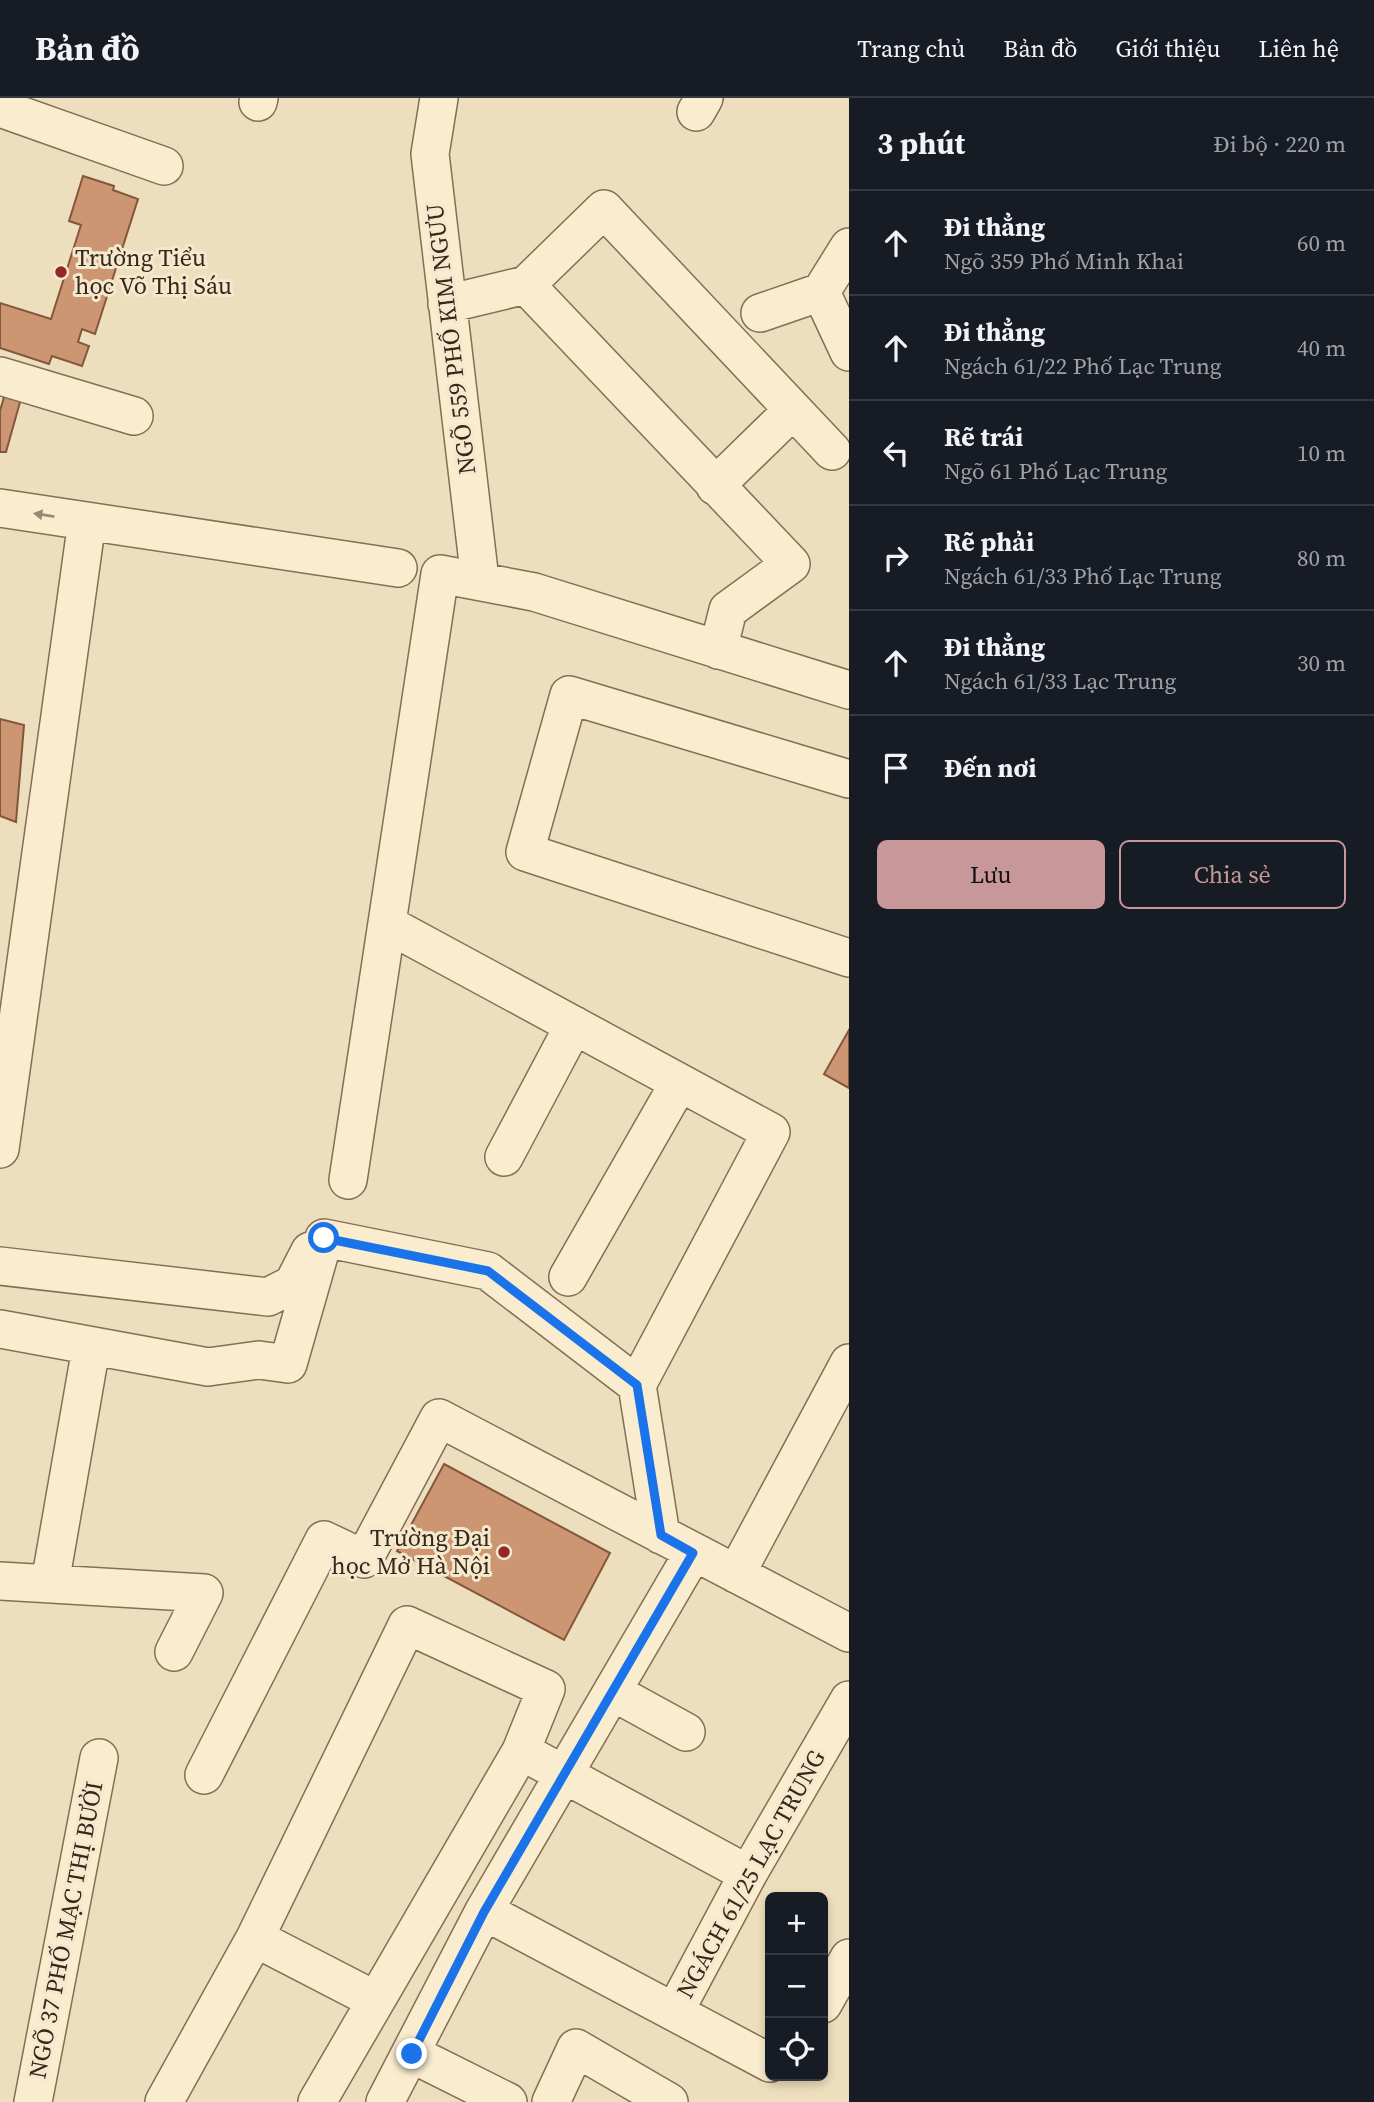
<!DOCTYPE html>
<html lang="vi">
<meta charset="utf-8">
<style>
body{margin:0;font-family:"Source Serif 4",serif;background:#242831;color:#f1f3f6}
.controls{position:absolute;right:21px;bottom:21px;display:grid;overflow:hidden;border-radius:10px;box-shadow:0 4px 10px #0003}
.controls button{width:63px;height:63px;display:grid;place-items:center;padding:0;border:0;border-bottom:2px solid #363941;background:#171b24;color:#f1f3f6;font:35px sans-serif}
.stop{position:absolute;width:21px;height:21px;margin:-16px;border:5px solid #1a73e8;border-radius:50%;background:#fff}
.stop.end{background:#1a73e8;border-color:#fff;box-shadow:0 2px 7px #0008}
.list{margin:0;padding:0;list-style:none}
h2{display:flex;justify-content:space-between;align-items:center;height:91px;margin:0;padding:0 28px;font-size:30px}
h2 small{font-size:23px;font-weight:400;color:#9ea1a6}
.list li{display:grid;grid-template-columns:46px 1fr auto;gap:21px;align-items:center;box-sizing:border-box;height:105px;padding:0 28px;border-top:2px solid #363941}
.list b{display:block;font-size:26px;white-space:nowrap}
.list p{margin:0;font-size:23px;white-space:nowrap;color:#9ea1a6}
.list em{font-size:23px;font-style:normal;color:#9ea1a6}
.actions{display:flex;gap:14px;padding:21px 28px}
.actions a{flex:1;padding:16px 0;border:2px solid #c7979a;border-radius:10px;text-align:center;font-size:24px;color:#c7979a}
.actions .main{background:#c7979a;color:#111}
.icon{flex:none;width:38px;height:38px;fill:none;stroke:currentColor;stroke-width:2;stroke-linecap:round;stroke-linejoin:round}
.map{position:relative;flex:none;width:849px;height:2004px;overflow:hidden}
header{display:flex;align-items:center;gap:42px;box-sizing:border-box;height:98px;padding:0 35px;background:#171b24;border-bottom:2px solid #363941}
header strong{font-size:33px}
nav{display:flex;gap:38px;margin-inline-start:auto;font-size:24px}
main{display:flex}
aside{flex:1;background:#171b24}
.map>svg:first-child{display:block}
.building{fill:#cc9672;stroke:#84573c;stroke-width:2}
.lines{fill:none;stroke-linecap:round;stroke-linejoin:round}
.minor-casing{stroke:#856e56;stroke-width:40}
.minor{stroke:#f9eccf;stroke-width:37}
.oneway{fill:#968a75}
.route{stroke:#1a73e8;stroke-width:9}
.poi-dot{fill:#942629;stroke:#f5e8cc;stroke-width:2.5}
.labels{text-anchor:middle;stroke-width:6;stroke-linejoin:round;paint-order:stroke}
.poi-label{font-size:24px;fill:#34271b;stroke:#f5e8cc;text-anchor:start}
.street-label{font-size:24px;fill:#34271b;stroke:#f5e8cc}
</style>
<header>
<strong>Bản đồ</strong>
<nav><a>Trang chủ</a><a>Bản đồ</a><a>Giới thiệu</a><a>Liên hệ</a></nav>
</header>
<main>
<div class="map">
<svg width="849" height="2004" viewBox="0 0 849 2004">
<rect width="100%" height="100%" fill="#eddebd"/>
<path class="building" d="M83,78L114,88L113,92L138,101L95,236L82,231L78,244L89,248L82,268L52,258L49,266L0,250V205L51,221L81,127L69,123Z
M8,285L24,290L6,354H0V313Z
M0,621L24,627L16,724L0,718Z
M849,932V990L824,976Z
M444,1366L610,1455L564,1542L397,1453Z"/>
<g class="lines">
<g class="minor-casing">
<path id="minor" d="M439,0L430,56L480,482
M258,4L259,0
M0,10L164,68
M696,14L704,0
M526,187L604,111L832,353
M821,194L849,254
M447,206L526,187L791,466L728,512L718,552
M760,215L821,194L849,149
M0,278L134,318
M715,388L793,312
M0,410L398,470
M849,681L569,597L525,754L849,860
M387,826L771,1034L637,1287
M0,1051L87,423
M504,1059L574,927
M348,1082L440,476L534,494L849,592
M0,1168L268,1199L293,1186L310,1153
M568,1179L679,985
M0,1231L208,1269L259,1262L288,1266L324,1140L488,1173L637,1287L661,1437
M736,1476L849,1265
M0,1483L204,1495L174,1554
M50,1485L91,1250
M613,1594L686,1634
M204,1677L324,1442L364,1461L439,1320L849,1535
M484,1813L770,1965
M255,1840L375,1902
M823,1906L849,1860
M675,1913L748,1776L849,1602
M412,1956L508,2004
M33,2004L99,1660
M164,2004L255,1840L407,1527L546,1591L521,1653L748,1776
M317,2004L521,1653
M385,2004L484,1813L693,1455
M551,2004L576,1950L669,2004"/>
</g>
<use href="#minor" class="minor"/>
</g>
<defs><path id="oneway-solid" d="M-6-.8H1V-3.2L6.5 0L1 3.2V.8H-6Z" transform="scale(1.75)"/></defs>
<use class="oneway" href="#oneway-solid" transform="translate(44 417) rotate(-171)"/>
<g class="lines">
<path class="route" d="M324,1140L488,1173L637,1287L661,1437L693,1455L484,1814L412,1956"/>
</g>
<g class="poi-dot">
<circle cx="61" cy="174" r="7"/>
<circle cx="504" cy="1454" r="7"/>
</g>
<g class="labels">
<g class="poi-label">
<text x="75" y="168">Trường Tiểu<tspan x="75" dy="28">học Võ Thị Sáu</tspan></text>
<text x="490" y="1448" text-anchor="end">Trường Đại<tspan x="490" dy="28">học Mở Hà Nội</tspan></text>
</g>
<g class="street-label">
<text transform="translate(451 241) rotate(-97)" y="8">NGÕ 559 PHỐ KIM NGƯU</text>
<text transform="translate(751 1776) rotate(-61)" y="8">NGÁCH 61/25 LẠC TRUNG</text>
<text transform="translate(66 1832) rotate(-79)" y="8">NGÕ 37 PHỐ MẠC THỊ BƯỞI</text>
</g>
</g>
</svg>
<div class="controls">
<button>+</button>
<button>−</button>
<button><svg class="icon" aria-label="locate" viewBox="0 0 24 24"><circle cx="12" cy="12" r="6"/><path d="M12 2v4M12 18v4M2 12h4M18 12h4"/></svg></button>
</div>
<div class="stop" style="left:324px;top:1140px"></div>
<div class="stop end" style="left:412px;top:1956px"></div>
</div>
<aside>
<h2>3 phút<small>Đi bộ · 220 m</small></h2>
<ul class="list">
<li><svg class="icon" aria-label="ahead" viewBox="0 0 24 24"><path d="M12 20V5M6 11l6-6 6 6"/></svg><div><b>Đi thẳng</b><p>Ngõ 359 Phố Minh Khai</p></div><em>60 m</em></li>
<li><svg class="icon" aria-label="ahead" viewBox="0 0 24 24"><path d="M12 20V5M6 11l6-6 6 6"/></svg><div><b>Đi thẳng</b><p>Ngách 61/22 Phố Lạc Trung</p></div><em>40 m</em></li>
<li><svg class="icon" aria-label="left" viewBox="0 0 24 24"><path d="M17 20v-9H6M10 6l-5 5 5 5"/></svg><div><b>Rẽ trái</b><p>Ngõ 61 Phố Lạc Trung</p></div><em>10 m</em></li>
<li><svg class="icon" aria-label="right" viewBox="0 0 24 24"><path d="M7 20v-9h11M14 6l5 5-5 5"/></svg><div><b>Rẽ phải</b><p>Ngách 61/33 Phố Lạc Trung</p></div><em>80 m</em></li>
<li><svg class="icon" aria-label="ahead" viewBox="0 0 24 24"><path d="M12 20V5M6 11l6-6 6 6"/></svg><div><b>Đi thẳng</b><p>Ngách 61/33 Lạc Trung</p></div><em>30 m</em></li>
<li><svg class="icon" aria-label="arrive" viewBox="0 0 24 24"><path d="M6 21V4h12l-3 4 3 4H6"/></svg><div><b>Đến nơi</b></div></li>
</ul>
<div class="actions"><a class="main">Lưu</a><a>Chia sẻ</a></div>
</aside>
</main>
